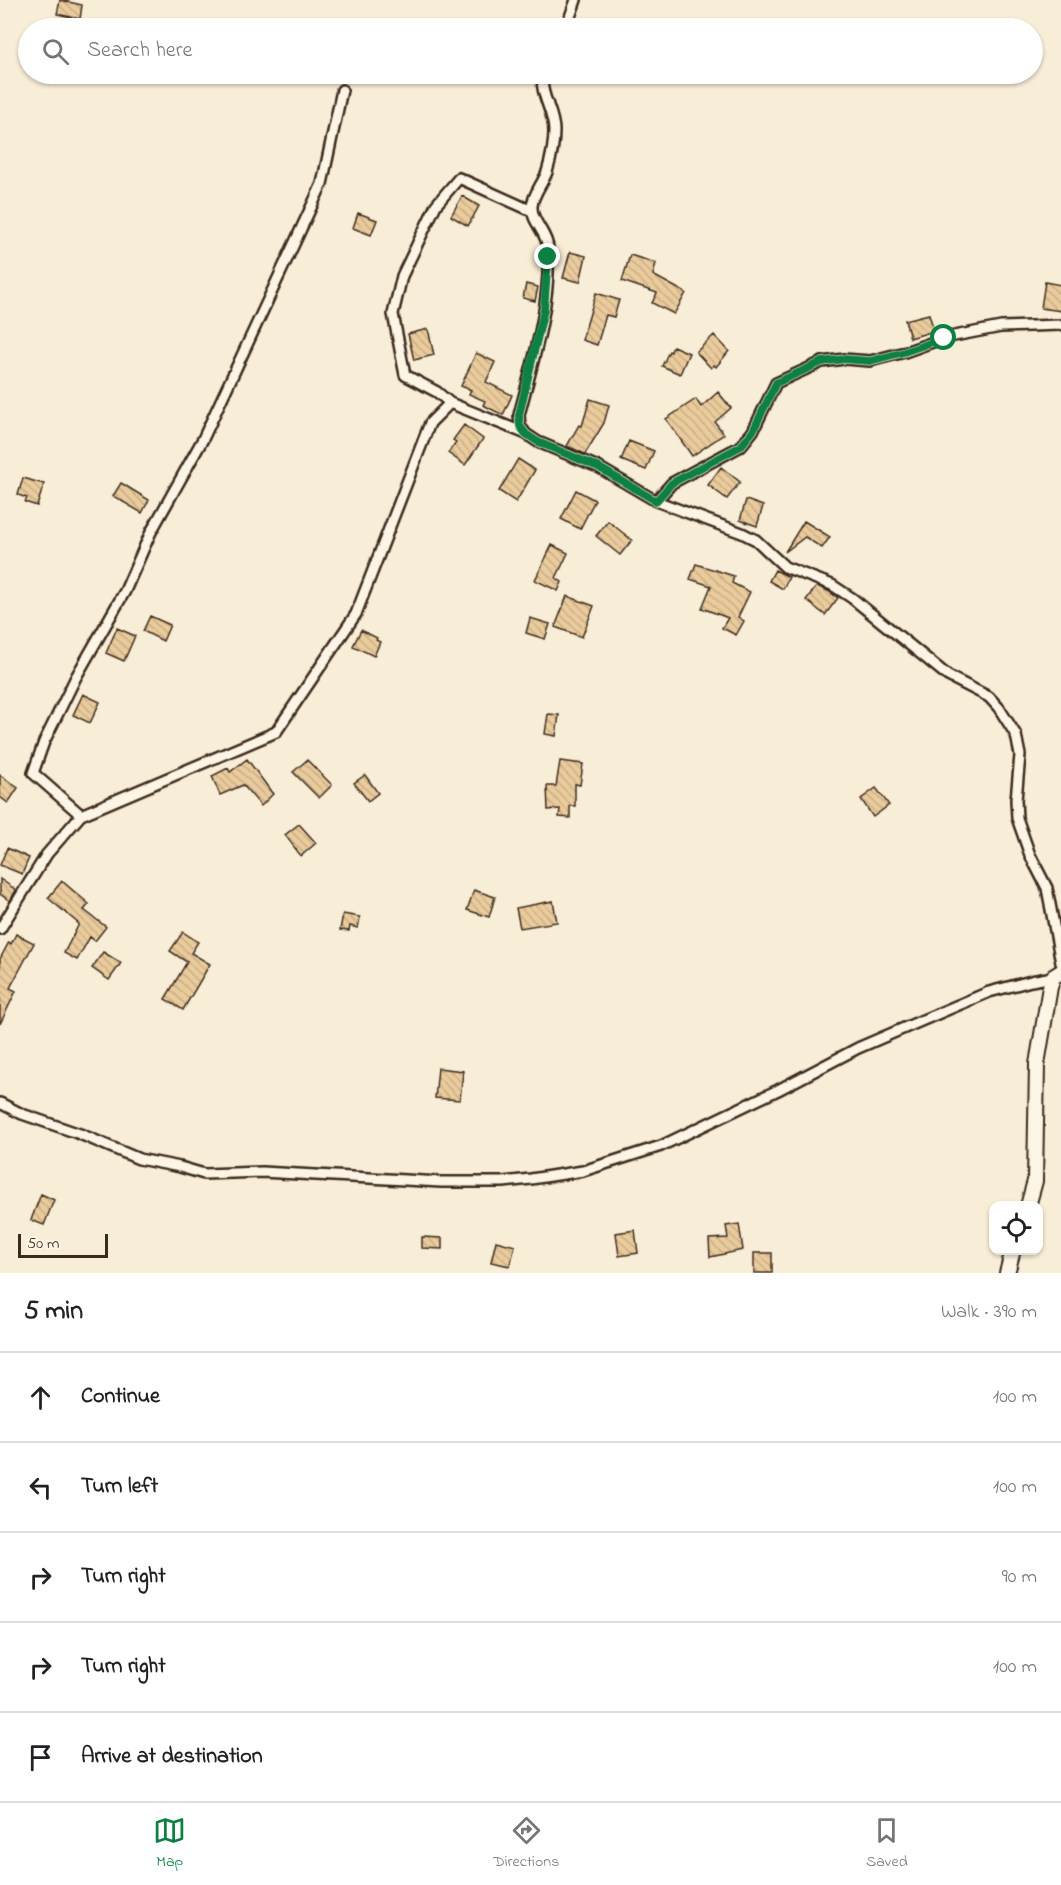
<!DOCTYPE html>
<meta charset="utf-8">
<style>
body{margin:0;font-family:"Indie Flower",sans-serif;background:#f6f6f6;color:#202124}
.controls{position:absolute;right:18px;bottom:18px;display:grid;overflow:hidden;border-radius:12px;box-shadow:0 2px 4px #0004}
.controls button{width:54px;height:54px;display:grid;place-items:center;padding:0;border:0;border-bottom:2px solid #e0e0e0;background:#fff;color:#202124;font:30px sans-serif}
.scale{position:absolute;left:18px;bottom:15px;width:90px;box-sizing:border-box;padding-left:6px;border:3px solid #3b2a1e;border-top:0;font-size:16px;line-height:21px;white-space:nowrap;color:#3b2a1e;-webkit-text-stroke:4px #fcf5e5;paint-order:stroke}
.stop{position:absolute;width:18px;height:18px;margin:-14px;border:4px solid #0b8043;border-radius:50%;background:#fff}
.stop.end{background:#0b8043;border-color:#fff;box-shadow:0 2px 6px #0008}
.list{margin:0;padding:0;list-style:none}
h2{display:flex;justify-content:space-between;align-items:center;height:78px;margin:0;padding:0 24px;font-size:26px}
h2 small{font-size:20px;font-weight:400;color:#757577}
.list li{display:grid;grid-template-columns:39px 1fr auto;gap:18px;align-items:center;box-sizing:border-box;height:90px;padding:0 24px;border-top:2px solid #e0e0e0}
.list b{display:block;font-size:22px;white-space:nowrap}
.list em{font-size:20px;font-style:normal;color:#757577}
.icon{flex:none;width:33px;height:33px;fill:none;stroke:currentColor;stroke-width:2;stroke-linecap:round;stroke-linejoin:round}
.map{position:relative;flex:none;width:1061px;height:1273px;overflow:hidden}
.search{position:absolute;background:#fff;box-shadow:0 2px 4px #0004;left:18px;right:18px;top:18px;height:66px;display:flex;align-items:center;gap:15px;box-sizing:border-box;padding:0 21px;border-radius:33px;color:#757577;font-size:22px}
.sheet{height:528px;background:#fff}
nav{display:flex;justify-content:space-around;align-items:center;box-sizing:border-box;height:84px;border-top:2px solid #e0e0e0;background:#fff;font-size:16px;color:#757577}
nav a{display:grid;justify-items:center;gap:3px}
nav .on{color:#0b8043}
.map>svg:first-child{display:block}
.building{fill:url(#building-back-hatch);stroke:#3b2a1e;stroke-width:1.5}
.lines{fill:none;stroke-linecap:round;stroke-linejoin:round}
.street-casing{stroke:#3b2a1e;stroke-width:14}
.secondary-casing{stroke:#3b2a1e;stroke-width:18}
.street{stroke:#fcf5e5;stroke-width:9}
.secondary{stroke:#fcf5e5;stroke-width:14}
.route{stroke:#0b8043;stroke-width:8}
</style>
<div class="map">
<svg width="1061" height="1273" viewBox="0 0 1061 1273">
<defs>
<pattern id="building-back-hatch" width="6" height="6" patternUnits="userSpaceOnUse" patternTransform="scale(1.5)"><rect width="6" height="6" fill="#e9cb9c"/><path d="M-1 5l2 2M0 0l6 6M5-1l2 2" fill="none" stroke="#c9ae86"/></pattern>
</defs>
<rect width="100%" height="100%" fill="#f8edd6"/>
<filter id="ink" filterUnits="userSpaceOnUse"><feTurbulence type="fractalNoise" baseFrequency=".0167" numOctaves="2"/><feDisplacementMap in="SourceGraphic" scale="12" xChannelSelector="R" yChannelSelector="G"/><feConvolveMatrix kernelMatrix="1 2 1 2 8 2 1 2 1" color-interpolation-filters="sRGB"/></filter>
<g filter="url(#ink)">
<path class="building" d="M60,0L82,5L80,19L57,14Z
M462,196L479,206L468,226L451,216Z
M358,213L377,220L371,235L353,228Z
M570,252L586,256L580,282L563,278Z
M630,255L656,263L653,275L686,293L674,314L652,303L657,293L622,281Z
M1045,282L1061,285V311L1041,308Z
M526,284L538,287L535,301L523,298Z
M596,293L619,300L614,317L606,315L597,345L582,340Z
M929,314L934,331L910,338L905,320Z
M428,329L434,355L414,360L408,334Z
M714,335L729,351L716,367L714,365L711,368L696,352Z
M673,346L689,353L680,374L662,366L669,351L671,352Z
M476,353L495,362L486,382L512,395L503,415L483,405L485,401L469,394L471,390L461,386Z
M718,392L731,408L715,422L724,434L692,456L666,419L696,399L701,407Z
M590,399L609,405L604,423L585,454L567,446L579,425L582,426Z
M464,425L483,439L465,465L448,453L456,442L453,440Z
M629,441L654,451L646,470L621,460Z
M518,459L535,470L516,502L499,491Z
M721,467L740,482L727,499L708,485Z
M23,478L44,484L37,506L25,502L27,498L18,495Z
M121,483L149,500L142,513L113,496Z
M576,490L595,500L580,529L561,519Z
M746,500L763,506L757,526L740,520Z
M608,521L632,540L620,555L596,536Z
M804,521L830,537L822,548L805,537L785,552Z
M552,545L568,553L556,578L562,582L558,591L535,580Z
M696,564L734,576L732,583L750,592L738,617L744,621L736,635L722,628L728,618L702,608L711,586L690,579Z
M775,570L789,577L783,589L769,581Z
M817,586L828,591L838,598L825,615L806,600Z
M567,596L594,606L582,637L555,627Z
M150,616L170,625L163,641L143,631Z
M530,618L550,624L545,639L526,633Z
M117,628L135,636L124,661L106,653Z
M361,630L377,638L376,640L380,642L374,656L353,646Z
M83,694L100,702L90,723L73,715Z
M548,714L559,715L556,736L545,734Z
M247,759L273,794L261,806L243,785L220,795L212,776L228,768L230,772Z
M307,760L332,785L319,798L293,772Z
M560,761L583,764L580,785L575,784V806H570V818L559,817L560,809L548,810L547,786H556Z
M0,775L18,788L8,803L0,797Z
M365,775L378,793L368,801L354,783Z
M876,788L889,805L873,817L861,799Z
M299,824L316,843L301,856L285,835Z
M7,848L29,858L22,874L0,865Z
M0,879L16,890L10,901L0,894Z
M62,881L89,904L84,910L106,927L95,941L90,937L77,960L64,953L79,924L48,898Z
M474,890L495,897L489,917L467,910Z
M553,901L557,922L520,928L516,908Z
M343,914L360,917L358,928L350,926L349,931L340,930Z
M183,932L198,942L191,953L210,964L183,1010L165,999L187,962L170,951Z
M16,934L34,943L10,988L16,991L0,1024V959L9,942L11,944Z
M103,952L121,963L109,980L92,968Z
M438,1068L463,1071L460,1100L435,1098Z
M41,1194L54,1200L44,1225L31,1220Z
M739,1224L743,1250L710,1257L709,1239L728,1238L726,1226Z
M635,1230L638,1253L619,1256L616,1233Z
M422,1237L442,1238V1249L422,1248Z
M496,1241L515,1246L510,1266L491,1262Z
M754,1253H772V1273H754Z"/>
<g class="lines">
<g class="street-casing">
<path id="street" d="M566,28L576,0
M543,74C539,94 554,111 554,131C554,145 551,159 547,172C543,183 533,194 532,206C531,222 547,232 548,248C551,305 533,361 519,415L520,426L526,434L538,442L598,467L656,501L742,533L756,540L785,567L832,585L852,598L948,676L989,697L999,708L1016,735L1020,755L1016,800L1017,818L1030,855L1047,888L1061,963
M450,403L437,392L405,375L393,314L402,276L436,205L459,178L532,211
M656,501L672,483L741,446L753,431L776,383L822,362L844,359L870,361L905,352L944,338L1001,327L1061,325
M81,815L33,773L44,742L76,677L125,591L151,532L203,439L322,184L342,90
M0,929L47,854L81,815L276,732L356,614L430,423L450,403L524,433
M0,1103L22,1114L80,1134L139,1159L180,1167L204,1174L262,1172L441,1182H503L531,1179L583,1171L661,1146L778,1090L858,1048L916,1023L989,992L1031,981L1053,977"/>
</g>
<g class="secondary-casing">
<path id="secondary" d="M1028,1206L1035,1181L1037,1064L1050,987L1053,977L1061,972
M1007,1273L1013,1250"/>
</g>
<use href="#street" class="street"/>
<use href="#secondary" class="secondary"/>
</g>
</g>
<g class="lines" filter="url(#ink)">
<path class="route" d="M548,257L544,310L519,415L520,426L526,434L538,442L598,467L656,501L672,483L741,446L753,431L776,383L822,362L844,359L870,361L904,352L944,338"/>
</g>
</svg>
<div class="controls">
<button><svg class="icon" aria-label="locate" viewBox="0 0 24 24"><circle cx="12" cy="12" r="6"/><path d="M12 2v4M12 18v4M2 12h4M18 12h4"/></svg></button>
</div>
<div class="scale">50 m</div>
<div class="stop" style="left:944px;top:338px"></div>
<div class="stop end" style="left:548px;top:257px"></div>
<div class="search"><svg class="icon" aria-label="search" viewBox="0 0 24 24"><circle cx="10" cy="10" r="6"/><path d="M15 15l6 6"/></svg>Search here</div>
</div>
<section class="sheet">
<h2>5 min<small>Walk · 390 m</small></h2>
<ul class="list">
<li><svg class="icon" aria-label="ahead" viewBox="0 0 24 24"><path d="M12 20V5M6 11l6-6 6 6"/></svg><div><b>Continue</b></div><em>100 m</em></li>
<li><svg class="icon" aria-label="left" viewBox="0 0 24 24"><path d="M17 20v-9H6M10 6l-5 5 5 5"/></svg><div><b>Turn left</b></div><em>100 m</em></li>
<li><svg class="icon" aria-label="right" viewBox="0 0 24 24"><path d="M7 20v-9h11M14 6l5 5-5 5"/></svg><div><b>Turn right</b></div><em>90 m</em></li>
<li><svg class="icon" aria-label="right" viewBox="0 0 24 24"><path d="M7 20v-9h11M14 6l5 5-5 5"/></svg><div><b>Turn right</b></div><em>100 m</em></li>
<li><svg class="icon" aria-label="arrive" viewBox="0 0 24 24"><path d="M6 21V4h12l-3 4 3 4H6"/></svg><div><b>Arrive at destination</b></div></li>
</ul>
</section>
<nav>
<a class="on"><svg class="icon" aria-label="map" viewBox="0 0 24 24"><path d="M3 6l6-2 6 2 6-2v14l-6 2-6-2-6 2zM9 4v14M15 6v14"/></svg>Map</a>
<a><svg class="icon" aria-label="directions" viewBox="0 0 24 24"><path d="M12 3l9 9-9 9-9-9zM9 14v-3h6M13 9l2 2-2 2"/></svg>Directions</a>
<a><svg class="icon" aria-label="saved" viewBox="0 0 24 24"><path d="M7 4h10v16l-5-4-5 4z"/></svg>Saved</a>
</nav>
